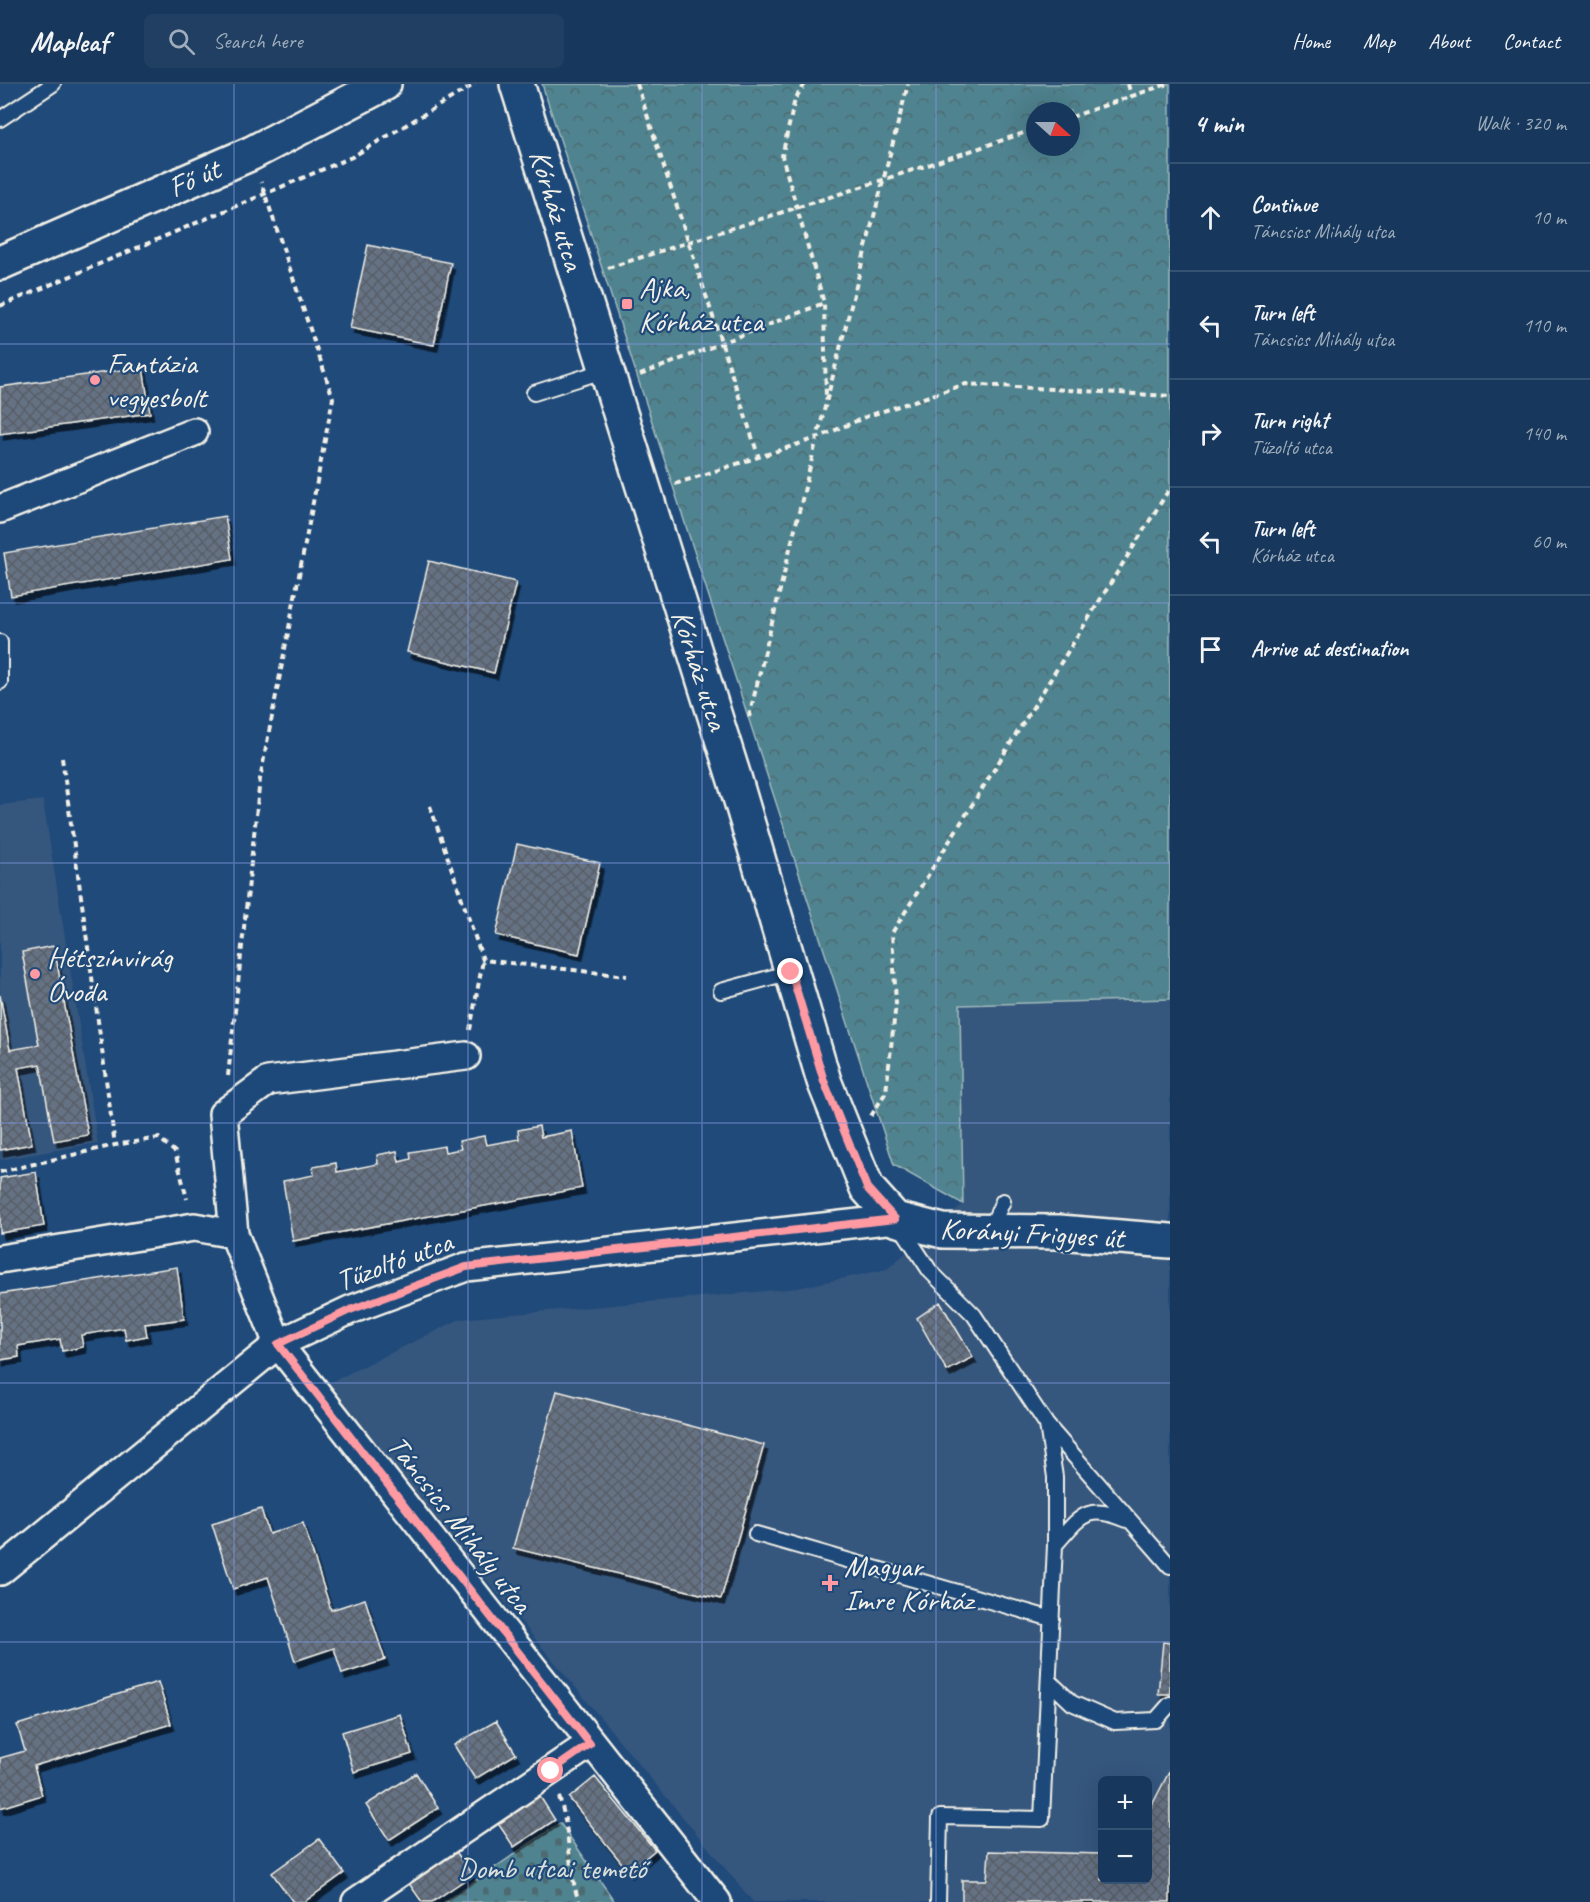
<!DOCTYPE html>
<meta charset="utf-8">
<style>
body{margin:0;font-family:Caveat,sans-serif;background:#203f62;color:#f1f3f6}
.controls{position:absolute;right:18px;bottom:18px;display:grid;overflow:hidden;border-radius:9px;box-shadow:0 6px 24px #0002}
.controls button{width:54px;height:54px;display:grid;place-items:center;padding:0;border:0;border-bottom:2px solid #365272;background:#17385c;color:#f1f3f6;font:30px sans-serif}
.compass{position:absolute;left:1026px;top:18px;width:54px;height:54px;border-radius:50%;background:#17385c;box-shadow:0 6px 24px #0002;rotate:111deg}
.stop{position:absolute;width:18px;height:18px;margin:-14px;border:4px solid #ff9aa2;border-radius:50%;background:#fff}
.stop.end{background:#ff9aa2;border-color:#fff;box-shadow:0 2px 6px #0008}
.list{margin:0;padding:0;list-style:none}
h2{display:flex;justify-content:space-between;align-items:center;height:78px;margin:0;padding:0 24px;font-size:26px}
h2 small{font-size:20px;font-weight:400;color:#9eacbb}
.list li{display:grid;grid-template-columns:39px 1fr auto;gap:18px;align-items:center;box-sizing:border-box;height:108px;padding:0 24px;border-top:2px solid #365272}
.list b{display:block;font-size:22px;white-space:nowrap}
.list p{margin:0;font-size:20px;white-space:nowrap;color:#9eacbb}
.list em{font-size:20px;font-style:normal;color:#9eacbb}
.icon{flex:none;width:33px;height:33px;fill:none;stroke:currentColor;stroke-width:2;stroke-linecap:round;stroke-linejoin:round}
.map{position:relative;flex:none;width:1170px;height:1818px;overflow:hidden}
header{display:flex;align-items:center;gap:36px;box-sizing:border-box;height:84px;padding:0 30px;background:#17385c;border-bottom:2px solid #365272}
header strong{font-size:28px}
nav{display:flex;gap:33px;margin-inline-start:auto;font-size:21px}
.search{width:420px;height:54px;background:#203f62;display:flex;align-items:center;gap:15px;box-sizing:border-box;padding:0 21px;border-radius:9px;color:#9eacbb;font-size:22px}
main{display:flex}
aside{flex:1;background:#17385c}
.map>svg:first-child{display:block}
.built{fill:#34567d;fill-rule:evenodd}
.forest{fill:url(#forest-crowns);stroke:#a2babc;stroke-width:1.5;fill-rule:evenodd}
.cemetery{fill:url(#cemetery-stones);stroke:#a2babc;stroke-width:1.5}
.building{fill:url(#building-cross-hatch);stroke:#f4f1e8;stroke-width:1.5;filter:url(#shadow)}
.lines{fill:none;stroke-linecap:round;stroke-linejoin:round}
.service-casing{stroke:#f4f1e8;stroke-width:18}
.minor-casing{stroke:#f4f1e8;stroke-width:32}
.secondary-casing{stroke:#f4f1e8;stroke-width:38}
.path{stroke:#f4f1e8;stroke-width:4;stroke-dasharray:6 4.5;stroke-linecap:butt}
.service{stroke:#1f4a7a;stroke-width:14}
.minor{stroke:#1f4a7a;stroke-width:27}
.secondary{stroke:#1f4a7a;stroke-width:33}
.route{stroke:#ff9aa2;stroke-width:8}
.grid{fill:none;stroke:#7e97df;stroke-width:1.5;stroke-opacity:0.55}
.poi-dot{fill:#ff9aa2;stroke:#1f4a7a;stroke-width:2}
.labels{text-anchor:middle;stroke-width:4.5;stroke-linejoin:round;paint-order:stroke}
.street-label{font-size:30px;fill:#f4f1e8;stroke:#1f4a7a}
.poi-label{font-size:30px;fill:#f4f1e8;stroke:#1f4a7a;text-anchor:start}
.park-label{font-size:30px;fill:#dbe0db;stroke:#1f4a7a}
</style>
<header>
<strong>Mapleaf</strong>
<div class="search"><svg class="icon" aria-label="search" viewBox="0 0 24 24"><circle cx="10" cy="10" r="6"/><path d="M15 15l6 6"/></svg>Search here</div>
<nav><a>Home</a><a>Map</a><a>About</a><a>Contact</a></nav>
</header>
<main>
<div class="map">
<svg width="1170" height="1818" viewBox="0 0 1170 1818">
<defs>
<pattern id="forest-crowns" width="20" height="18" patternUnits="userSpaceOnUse" patternTransform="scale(1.5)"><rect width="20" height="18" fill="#50838f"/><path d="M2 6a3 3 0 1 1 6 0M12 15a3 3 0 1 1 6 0" fill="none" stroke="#4d6b72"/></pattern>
<pattern id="cemetery-stones" width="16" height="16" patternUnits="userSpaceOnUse" patternTransform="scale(1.5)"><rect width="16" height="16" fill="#50838f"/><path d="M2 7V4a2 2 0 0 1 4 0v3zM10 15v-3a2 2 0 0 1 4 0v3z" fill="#4d6b72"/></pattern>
<pattern id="building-cross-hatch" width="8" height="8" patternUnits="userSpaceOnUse" patternTransform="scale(1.5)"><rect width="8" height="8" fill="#657284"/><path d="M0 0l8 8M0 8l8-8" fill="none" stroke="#575d65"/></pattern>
<filter id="shadow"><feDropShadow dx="3.5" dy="6" stdDeviation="0" flood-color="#0009"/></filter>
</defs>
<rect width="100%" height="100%" fill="#1f4a7a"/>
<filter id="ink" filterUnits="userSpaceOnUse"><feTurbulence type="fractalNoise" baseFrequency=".0167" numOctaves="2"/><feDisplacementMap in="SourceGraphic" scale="12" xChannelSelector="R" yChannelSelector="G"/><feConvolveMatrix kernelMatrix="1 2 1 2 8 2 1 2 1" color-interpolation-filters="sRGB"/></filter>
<g filter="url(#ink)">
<path class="built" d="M43,716L98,1059L0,1076V721Z
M1170,915V1818H753L325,1301L460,1235L797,1204L887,1185L963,1120L960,921ZM1102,1696H1148V1796H1102Z"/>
<path class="forest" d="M542,0H1170V915L960,921L963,1120L894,1081ZM1035,27H1071V63H1035Z"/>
<path class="cemetery" d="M560,1739L615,1818H444Z"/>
<path class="building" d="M368,161L451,179L434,261L350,244Z
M143,283L150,329L0,350V303Z
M225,432L232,475L11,512L4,469Z
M429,477L516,498L494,589L407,568Z
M517,760L600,779L579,870L496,851Z
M54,862L88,1051L54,1057L40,980L18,984L32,1060L0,1066V911L10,966L39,961L22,868Z
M539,1042L541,1053L572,1047L582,1104L293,1157L283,1097L314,1091L313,1083L336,1079L337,1088L378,1080L377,1071L397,1067L399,1078L411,1075L410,1068L444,1062L445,1068L461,1065L459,1057L484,1052L486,1061L519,1055L518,1046Z
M36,1088L44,1142L0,1149V1094Z
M177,1183L184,1235L145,1240L147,1252L126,1256L124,1244L81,1251L83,1263L62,1267L60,1255L18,1262L19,1273L0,1276V1210Z
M940,1218L973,1273L947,1287L917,1234Z
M557,1307L764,1361L721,1515L513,1464Z
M261,1425L269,1450L303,1439L331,1526L365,1515L385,1576L342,1590L334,1564L295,1577L268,1493L233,1505L212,1440Z
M1163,1558L1170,1559V1610H1158Z
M158,1598L171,1640L34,1682L42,1711L0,1724V1674L25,1667L17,1641Z
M400,1630L412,1670L354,1688L342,1648Z
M496,1637L516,1670L475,1695L454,1661Z
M1170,1686V1818H962V1796H987L989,1767L1102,1770V1796H1148V1729Z
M416,1689L438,1724L389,1756L366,1721Z
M595,1693L655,1766L629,1788L569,1714Z
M539,1711L555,1736L514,1763L497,1738Z
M319,1755L344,1789L304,1818H293L272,1789Z
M455,1766L472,1791L432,1818H422L408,1798Z"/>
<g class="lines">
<g class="service-casing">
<path id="service" d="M0,35L53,0
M534,309L606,286
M0,558V598
M721,907L791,888
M899,1140L930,1187L974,1231L1047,1341L1055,1393V1461L1042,1735L940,1733L938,1818
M989,1148L1003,1117
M1047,1341L1170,1482
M756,1450L1052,1535
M1055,1461C1081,1432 1086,1419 1127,1436
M1050,1598L1072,1619L1115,1638L1156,1636L1170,1620"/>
</g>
<g class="minor-casing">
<path id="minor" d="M0,425L194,348
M466,972L268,997L223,1030L234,1150L278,1260L717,1818
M0,1175L194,1143L234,1150
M0,1487L278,1260L350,1226L466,1183L895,1135
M356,1818L590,1660"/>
</g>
<g class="secondary-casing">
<path id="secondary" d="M517,0L734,693L824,997L867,1104L895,1135L943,1147L1059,1148L1170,1157
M0,179L252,69L384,0"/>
</g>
<path class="path" d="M637,0L758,371
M805,0L795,15L782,72L824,219L826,316
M1128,0L1131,12
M1071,33L1167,0
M608,184C750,138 893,94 1035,45
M0,222L352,73L475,0
M640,291L824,219
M675,400L817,354L868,332L966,300L1170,312
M749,633L817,354L908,0
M62,674L115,1061
M430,722L483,876L627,892
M470,946L483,876
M228,992L260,695L333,314L261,98
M871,1032L886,1008L896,919L892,849L1170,404
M0,1088L115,1061L159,1054L175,1068L187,1115
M559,1713C571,1747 567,1783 579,1818"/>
<use href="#service" class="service"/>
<use href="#minor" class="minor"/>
<use href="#secondary" class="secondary"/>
</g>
</g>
<g class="lines" filter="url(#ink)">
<path class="route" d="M551,1687L590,1660L278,1260L350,1226L466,1183L895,1135L867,1104L824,997L791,888"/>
</g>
<path class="grid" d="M234,0V1818M468,0V1818M702,0V1818M936,0V1818M0,260H1170M0,519H1170M0,779H1170M0,1039H1170M0,1299H1170M0,1558H1170"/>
<g class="poi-dot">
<rect x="621" y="214" width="12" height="12" rx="3"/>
<circle cx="95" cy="296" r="6"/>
<circle cx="35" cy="890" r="6"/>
<path d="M827 1490h6v6h6v6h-6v6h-6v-6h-6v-6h6z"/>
</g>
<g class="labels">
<g class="street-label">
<text transform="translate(194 94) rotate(-24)" y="10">Fő út</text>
<text transform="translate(557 126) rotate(73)" y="10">Kórház utca</text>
<text transform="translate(700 586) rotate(72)" y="10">Kórház utca</text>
<text transform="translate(1032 1149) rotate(3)" y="10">Korányi Frigyes út</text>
<text transform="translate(394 1177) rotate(-20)" y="10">Tűzoltó utca</text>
<text transform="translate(460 1440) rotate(52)" y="10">Táncsics Mihály utca</text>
</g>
<g class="poi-label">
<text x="639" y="213">Ajka,<tspan x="639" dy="34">Kórház utca</tspan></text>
<text x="107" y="289">Fantázia<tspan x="107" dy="34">vegyesbolt</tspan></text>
<text x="47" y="883">Hétszínvirág<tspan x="47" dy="34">Óvoda</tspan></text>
<text x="844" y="1492">Magyar<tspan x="844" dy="34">Imre Kórház</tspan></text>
</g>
<g class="park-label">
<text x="552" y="1794">Domb utcai temető</text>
</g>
</g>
</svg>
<div class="controls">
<button>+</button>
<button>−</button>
</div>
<svg class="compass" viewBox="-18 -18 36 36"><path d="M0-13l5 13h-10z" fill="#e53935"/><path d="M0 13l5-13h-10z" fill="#9eacbb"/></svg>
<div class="stop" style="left:551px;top:1687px"></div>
<div class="stop end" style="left:791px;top:888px"></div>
</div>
<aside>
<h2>4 min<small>Walk · 320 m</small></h2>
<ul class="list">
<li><svg class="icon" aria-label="ahead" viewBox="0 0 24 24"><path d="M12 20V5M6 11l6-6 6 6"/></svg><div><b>Continue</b><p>Táncsics Mihály utca</p></div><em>10 m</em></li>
<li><svg class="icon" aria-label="left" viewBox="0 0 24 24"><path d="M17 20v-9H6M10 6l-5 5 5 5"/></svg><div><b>Turn left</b><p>Táncsics Mihály utca</p></div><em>110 m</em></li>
<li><svg class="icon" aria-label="right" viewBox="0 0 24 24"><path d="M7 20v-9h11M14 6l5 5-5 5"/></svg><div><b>Turn right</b><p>Tűzoltó utca</p></div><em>140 m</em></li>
<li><svg class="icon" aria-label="left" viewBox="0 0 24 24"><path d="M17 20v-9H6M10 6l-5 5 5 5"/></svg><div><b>Turn left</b><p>Kórház utca</p></div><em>60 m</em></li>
<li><svg class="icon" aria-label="arrive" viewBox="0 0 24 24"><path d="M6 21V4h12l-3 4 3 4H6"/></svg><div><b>Arrive at destination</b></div></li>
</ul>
</aside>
</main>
